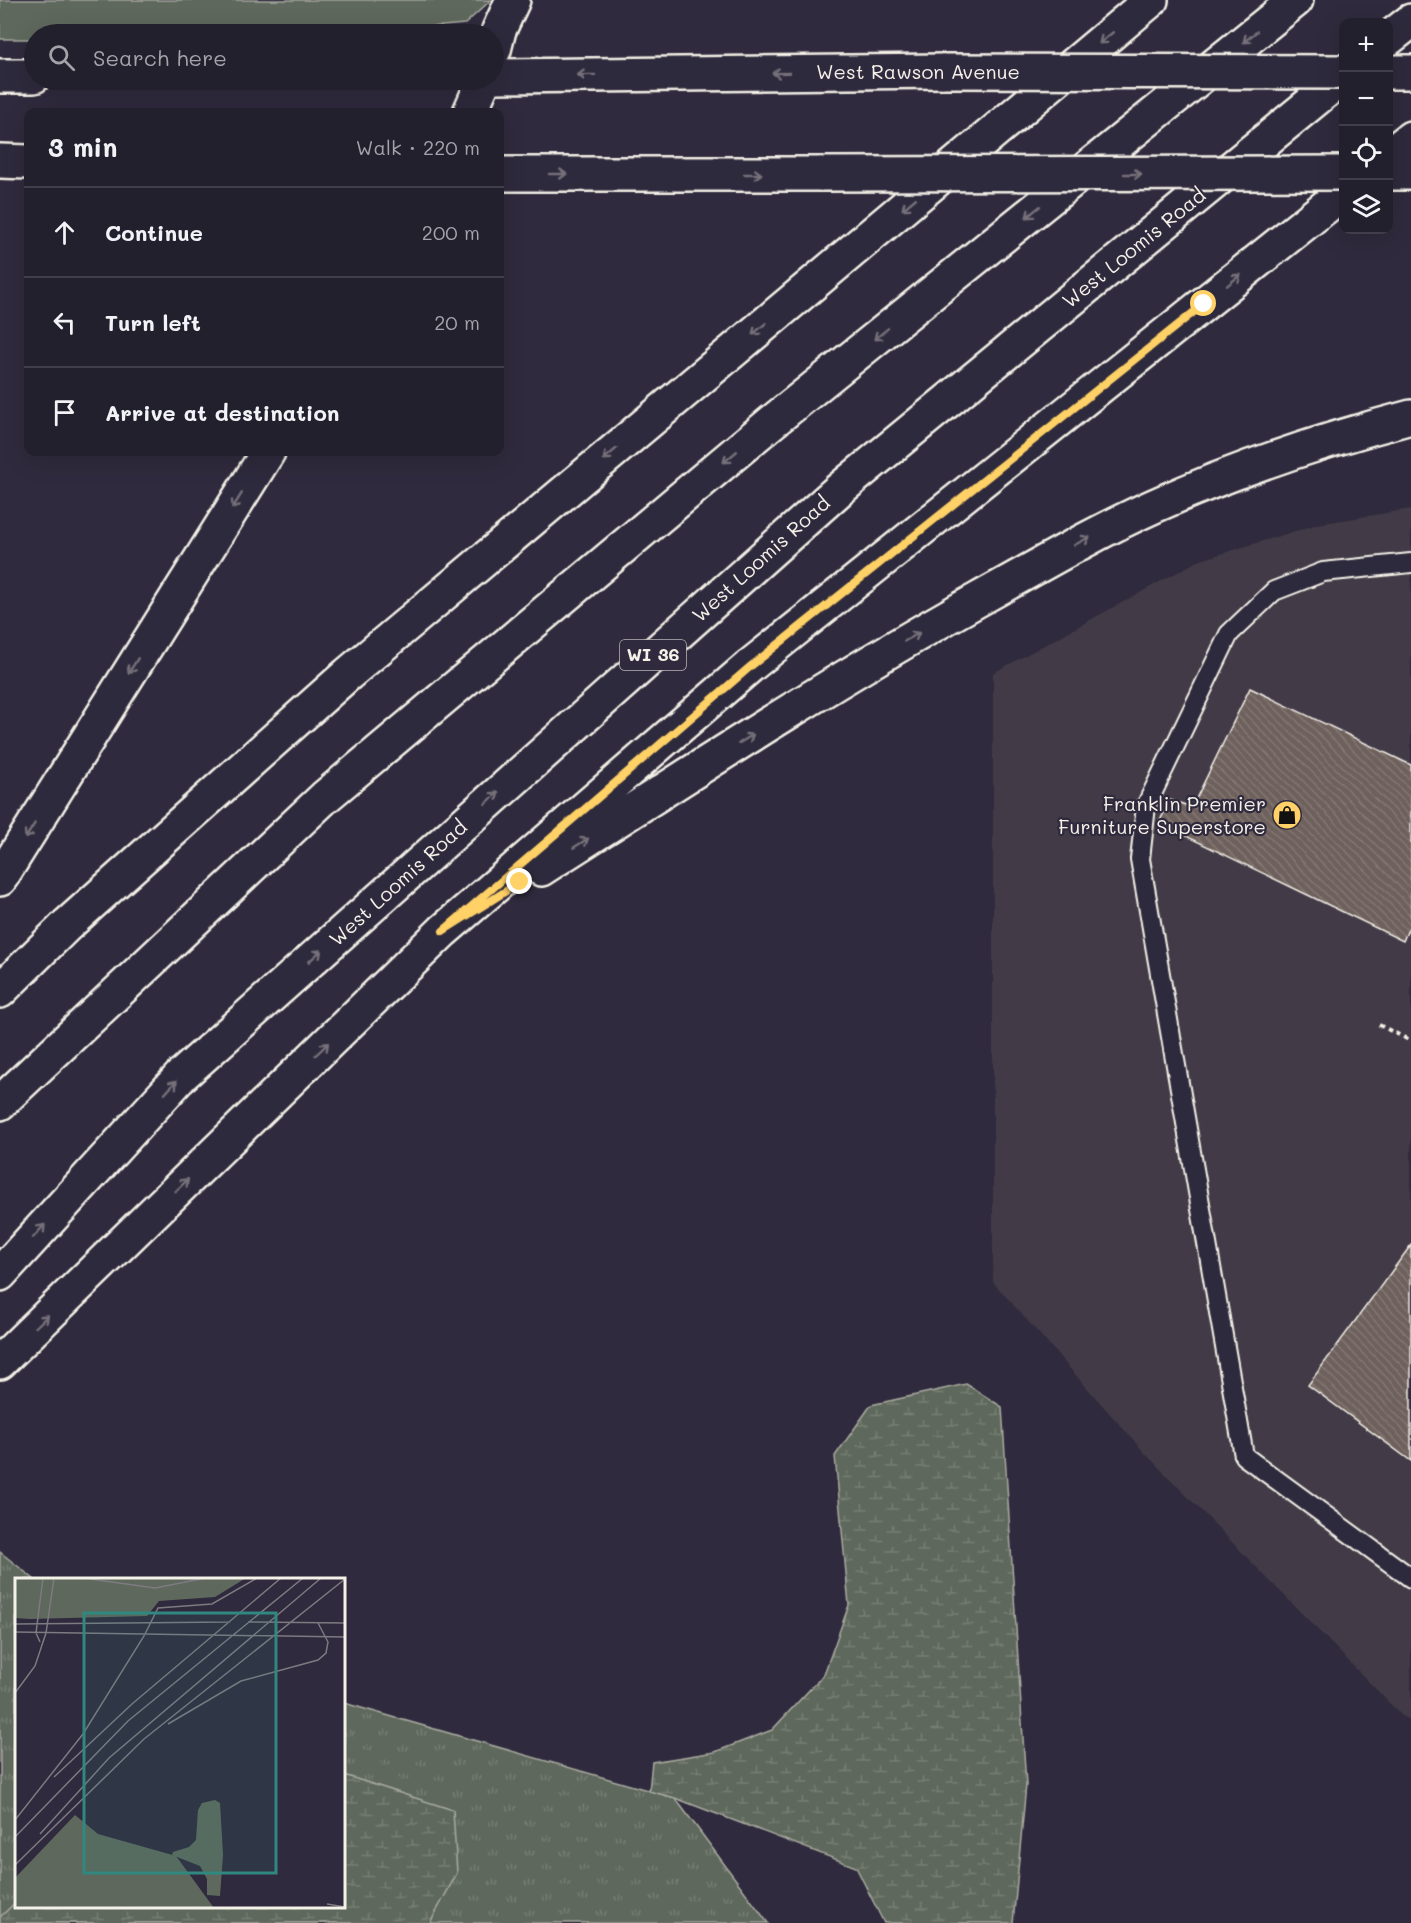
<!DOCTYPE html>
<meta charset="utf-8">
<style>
body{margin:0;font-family:Mali,sans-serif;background:#2f2d3a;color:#f1f3f6}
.controls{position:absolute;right:18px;top:18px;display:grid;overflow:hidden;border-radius:12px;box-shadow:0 6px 24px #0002}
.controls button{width:54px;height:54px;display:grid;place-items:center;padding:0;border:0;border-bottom:2px solid #403e4a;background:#23202e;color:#f1f3f6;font:30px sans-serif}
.stop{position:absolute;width:18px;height:18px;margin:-14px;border:4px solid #ffd166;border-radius:50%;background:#fff}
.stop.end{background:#ffd166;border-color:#fff;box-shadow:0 2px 6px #0008}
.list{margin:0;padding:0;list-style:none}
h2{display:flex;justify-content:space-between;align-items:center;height:78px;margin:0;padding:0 24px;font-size:26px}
h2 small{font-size:20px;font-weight:400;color:#a3a3aa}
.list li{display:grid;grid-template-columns:39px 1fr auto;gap:18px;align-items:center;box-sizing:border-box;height:90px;padding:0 24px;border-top:2px solid #403e4a}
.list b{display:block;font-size:22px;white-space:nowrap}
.list em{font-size:20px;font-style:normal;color:#a3a3aa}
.icon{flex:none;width:33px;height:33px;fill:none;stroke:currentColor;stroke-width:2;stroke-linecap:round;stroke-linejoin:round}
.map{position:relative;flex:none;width:1411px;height:1923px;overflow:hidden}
.search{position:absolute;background:#23202e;box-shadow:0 6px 24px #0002;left:24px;top:24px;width:480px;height:66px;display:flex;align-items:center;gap:15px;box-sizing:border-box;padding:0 21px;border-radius:33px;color:#a3a3aa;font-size:22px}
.panel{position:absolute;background:#23202e;box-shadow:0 6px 24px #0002;left:24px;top:108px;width:480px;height:348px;border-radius:12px}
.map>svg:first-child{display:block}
.built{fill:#423a46}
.grass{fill:url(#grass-tufts);stroke:#aaaca2;stroke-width:1.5}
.wetland{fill:url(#wetland-marsh);stroke:#aaaca2;stroke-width:1.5}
.green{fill:#5f685c;stroke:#aaaca2;stroke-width:1.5}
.building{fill:url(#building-back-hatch);stroke:#f4f1e8;stroke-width:1.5}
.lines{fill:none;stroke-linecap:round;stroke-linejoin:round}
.service-casing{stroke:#f4f1e8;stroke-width:22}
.secondary-casing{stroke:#f4f1e8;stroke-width:38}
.primary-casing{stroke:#f4f1e8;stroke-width:38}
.path{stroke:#f4f1e8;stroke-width:4;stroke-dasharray:4.5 4.5;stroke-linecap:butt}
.service{stroke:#2f2a3d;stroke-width:18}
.secondary{stroke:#2f2a3d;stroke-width:33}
.primary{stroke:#2f2a3d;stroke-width:33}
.secondary-bridge-casing{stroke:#f4f1e8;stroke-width:38;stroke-linecap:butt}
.secondary-bridge{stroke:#2f2a3d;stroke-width:33}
.oneway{stroke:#747079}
.route{stroke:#ffd166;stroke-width:8}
.labels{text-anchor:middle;stroke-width:4.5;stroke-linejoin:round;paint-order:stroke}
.shield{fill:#2f2a3d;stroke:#b9b5b5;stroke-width:1.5}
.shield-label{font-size:18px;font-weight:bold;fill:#f4f1e8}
.street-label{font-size:20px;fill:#f4f1e8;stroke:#2f2a3d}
.poi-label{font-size:20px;fill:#f4f1e8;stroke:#2f2a3d;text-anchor:end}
.inset-road{fill:none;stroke:#7e7a81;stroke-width:1.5}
.view{fill:#318880;fill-opacity:0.15;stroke:#318880;stroke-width:3}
.inset-edge{fill:none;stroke:#f4f1e8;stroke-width:3}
</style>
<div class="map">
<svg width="1411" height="1923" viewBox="0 0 1411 1923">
<defs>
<pattern id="grass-tufts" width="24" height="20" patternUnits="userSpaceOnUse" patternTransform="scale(1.5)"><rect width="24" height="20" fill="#5f685c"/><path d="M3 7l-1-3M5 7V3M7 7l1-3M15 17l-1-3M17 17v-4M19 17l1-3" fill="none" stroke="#777e73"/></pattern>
<pattern id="wetland-marsh" width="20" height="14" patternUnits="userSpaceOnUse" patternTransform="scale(1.5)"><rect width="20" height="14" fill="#5f685c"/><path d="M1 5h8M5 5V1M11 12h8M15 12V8" fill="none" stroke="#777e73"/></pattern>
<pattern id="building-back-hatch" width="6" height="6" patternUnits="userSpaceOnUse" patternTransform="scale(1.5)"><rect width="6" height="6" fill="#6e615c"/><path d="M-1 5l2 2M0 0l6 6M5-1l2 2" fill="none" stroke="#837873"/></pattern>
</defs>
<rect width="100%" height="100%" fill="#2f2a3d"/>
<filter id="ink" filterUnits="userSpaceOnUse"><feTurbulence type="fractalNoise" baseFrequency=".0167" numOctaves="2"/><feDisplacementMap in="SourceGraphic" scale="12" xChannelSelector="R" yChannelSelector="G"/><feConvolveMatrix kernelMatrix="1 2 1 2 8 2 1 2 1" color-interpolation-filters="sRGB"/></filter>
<g filter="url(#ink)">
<path class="built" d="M1411,509V1720L1403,1717L1144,1452L993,1282V673L1198,561L1318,524Z"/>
<path class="grass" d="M0,1552L34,1579L16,1580V1906H344V1703L675,1798L768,1923H0Z"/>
<path class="wetland" d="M966,1384L1002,1407L1026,1785L1013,1923H884L856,1867L675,1798L649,1791L652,1762L715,1752L772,1730L824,1674L849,1605L835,1456L871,1405Z
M344,1775L453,1810L457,1873L430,1923H0V1917L16,1902V1906H344Z"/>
<path class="green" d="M0,0H491L465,24L351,34H34V39H0Z"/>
<path class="building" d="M1250,688L1411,765V927H1409L1403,941L1159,823L1170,800L1192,807Z
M1411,1245V1461L1308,1385Z"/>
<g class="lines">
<g class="service-casing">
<path id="service" d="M1411,563L1323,572L1274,591L1229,634L1146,806L1140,859L1244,1456L1411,1578"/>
</g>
<g class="secondary-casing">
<path id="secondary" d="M1388,72H1411
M0,76H34
M494,76L944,71
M0,161L28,162
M1388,173H1411
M500,174H822"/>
</g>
<g class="primary-casing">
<path id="primary" d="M1388,39L1411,21
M494,50L499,30L513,0
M470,112L484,80
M1388,156L1411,138
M541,869C685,777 829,683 979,599C1037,567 1094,533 1154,506C1236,469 1324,440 1411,417
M0,879L268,452
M0,991L67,925L348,674L1151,0
M0,1103L325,797L772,422L1296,0
M0,1274L182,1075L840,489L1344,76
M0,1362L443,931L751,665L1344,192"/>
</g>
<path class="path" d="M1379,1025L1411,1041"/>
<use href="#service" class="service"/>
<use href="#secondary" class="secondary"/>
<use href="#primary" class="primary"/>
<g class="secondary-bridge-casing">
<path id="secondary-bridge" d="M944,71L1344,72
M822,174L1344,173"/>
</g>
<use href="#secondary-bridge" class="secondary-bridge"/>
</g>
<defs><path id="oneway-shaft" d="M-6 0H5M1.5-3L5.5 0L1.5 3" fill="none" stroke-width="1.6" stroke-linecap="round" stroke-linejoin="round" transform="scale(1.5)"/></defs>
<g class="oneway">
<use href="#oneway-shaft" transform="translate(1250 37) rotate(141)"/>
<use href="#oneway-shaft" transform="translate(1106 38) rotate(140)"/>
<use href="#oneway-shaft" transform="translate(781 73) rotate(179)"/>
<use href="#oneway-shaft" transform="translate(586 75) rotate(179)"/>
<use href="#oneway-shaft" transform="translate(558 174)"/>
<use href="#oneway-shaft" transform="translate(753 174)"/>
<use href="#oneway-shaft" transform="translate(1133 174)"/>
<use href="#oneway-shaft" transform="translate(909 204) rotate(140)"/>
<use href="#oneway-shaft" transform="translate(1033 212) rotate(141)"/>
<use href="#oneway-shaft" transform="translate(1234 280) rotate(-39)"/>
<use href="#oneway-shaft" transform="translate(759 329) rotate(140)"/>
<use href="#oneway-shaft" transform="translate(881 334) rotate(141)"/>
<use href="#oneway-shaft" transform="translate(610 454) rotate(140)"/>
<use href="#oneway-shaft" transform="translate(730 457) rotate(140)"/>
<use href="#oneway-shaft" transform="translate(237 501) rotate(122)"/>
<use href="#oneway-shaft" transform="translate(1082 541) rotate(-28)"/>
<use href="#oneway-shaft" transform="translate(912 637) rotate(-30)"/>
<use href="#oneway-shaft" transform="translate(133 666) rotate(122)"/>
<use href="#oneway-shaft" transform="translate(746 739) rotate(-32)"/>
<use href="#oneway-shaft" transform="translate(492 798) rotate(-42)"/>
<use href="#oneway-shaft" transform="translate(30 831) rotate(122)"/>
<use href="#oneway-shaft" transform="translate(581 843) rotate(-32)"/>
<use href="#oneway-shaft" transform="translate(315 956) rotate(-42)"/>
<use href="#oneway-shaft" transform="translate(322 1049) rotate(-44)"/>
<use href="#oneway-shaft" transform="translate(171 1087) rotate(-48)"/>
<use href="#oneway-shaft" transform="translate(182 1185) rotate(-44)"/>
<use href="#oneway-shaft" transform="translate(39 1231) rotate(-48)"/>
<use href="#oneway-shaft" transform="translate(42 1321) rotate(-44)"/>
</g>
</g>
<g class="lines" filter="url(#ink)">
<path class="route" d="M520,882L443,931L751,666L1204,304"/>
</g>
<defs>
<g id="shop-disc" transform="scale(1.5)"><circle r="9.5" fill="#ffd166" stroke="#2f2a3d"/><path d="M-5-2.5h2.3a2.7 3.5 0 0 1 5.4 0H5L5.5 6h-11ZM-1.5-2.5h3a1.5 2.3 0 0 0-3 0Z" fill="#111"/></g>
</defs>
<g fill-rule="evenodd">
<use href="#shop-disc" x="1287" y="815"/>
</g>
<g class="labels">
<rect class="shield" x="620" y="640" width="66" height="30" rx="4.5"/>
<g class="shield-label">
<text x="653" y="661">WI 36</text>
</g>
<g class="street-label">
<text x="918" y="79">West Rawson Avenue</text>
<text transform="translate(1134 248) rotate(-39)" y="7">West Loomis Road</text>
<text transform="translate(761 559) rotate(-42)" y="7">West Loomis Road</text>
<text transform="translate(398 883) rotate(-42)" y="7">West Loomis Road</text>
</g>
<g class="poi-label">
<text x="1266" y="811">Franklin Premier<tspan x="1266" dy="23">Furniture Superstore</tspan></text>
</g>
</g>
<g transform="translate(15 1578)">
<rect width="330" height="330" fill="#2f2a3d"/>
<path d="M60,237L83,256L161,278L199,330H0V300Z" fill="#5f685c"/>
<path d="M200,222L205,225L208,277L205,318L192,317V301L185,288L157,277L158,274L174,269L181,262L183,232L187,225ZM90,267L131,280V289L109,330H45L49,317L84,281Z" fill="#5f685c"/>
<path d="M0,0H231L200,19L144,23L132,38L15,41L0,40Z" fill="#5f685c"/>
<path class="inset-road" d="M68,0L140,10L191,0M233,44L330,45M0,46L215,44M0,54L330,59M25,64L21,55L28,0M0,115L20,88L31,55L39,0M153,146L226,103L303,82L311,75L313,64L303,45M39,199L117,126L266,0M0,242L68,156L129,58L143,30L197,26L242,0M25,256L94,180L306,0M0,259L113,143L288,0M0,287L129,161L330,1M312,326L330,329"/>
<path class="view" d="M69,35H261V295H69Z"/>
<rect width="330" height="330" class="inset-edge"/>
</g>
</svg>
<div class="controls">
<button>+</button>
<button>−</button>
<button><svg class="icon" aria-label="locate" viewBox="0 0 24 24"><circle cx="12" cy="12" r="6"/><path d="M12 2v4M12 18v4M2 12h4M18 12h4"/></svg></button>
<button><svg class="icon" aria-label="layers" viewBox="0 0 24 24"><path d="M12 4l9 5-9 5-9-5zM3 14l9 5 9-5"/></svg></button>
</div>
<div class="stop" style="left:1204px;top:304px"></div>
<div class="stop end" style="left:520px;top:882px"></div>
<div class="search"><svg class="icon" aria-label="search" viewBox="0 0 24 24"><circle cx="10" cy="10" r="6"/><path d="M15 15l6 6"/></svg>Search here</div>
<section class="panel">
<h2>3 min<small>Walk · 220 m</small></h2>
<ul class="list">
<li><svg class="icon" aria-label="ahead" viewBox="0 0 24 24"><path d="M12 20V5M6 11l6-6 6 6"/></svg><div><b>Continue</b></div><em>200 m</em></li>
<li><svg class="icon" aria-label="left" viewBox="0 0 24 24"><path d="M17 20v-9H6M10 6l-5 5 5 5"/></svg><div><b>Turn left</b></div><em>20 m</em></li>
<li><svg class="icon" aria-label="arrive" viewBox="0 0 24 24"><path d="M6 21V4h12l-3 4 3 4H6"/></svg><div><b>Arrive at destination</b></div></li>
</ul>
</section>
</div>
